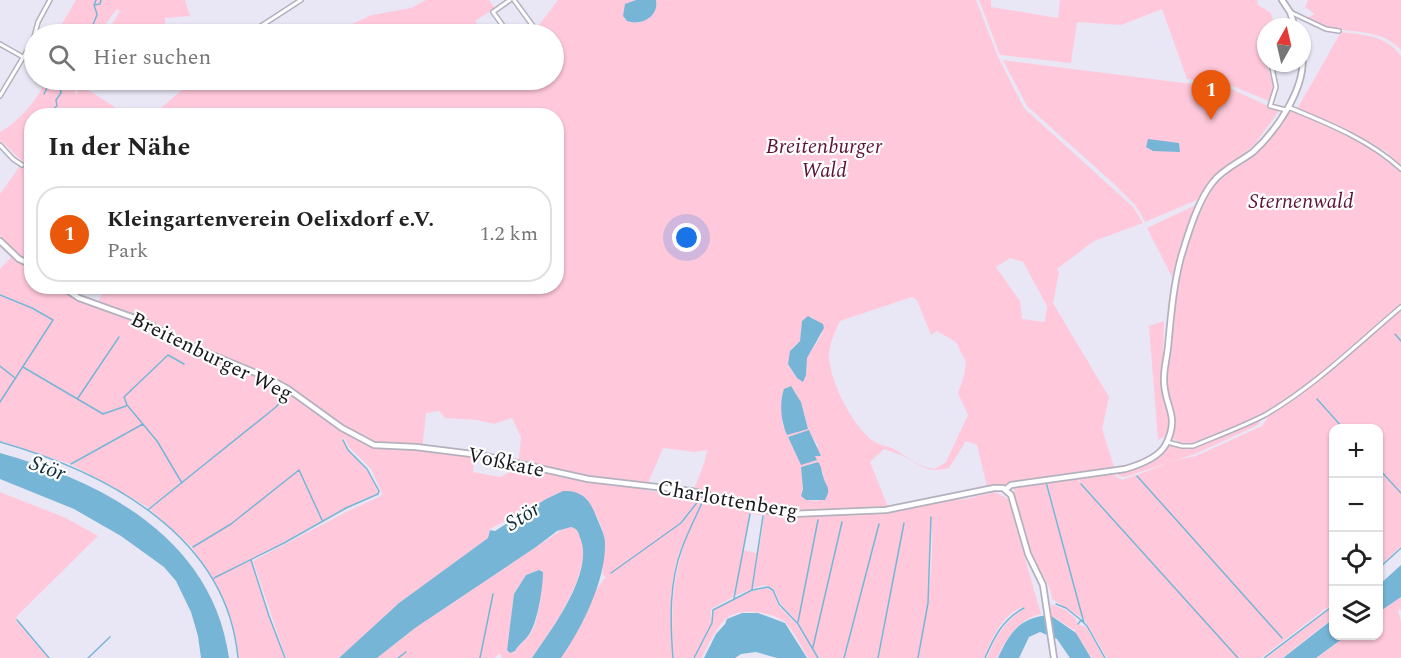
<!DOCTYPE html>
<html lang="de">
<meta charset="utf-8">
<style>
body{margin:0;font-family:Spectral,serif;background:#f6f6f6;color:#222}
.controls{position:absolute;right:18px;bottom:18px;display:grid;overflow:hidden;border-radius:12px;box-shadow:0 2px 4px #0004}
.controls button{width:54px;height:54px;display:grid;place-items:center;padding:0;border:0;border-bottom:2px solid #e0e0e0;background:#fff;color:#222;font:30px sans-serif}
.compass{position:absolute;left:1257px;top:18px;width:54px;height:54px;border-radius:50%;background:#fff;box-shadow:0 2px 4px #0004;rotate:8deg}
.you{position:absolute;left:687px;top:238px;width:21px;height:21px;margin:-15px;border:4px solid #fff;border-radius:50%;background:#1a73e8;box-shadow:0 0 0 9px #1a73e833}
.badge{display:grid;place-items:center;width:39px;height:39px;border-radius:50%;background:#ea580c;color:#fff;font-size:20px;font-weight:700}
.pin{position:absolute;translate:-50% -50px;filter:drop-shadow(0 2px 3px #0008)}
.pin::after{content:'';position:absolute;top:32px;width:21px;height:18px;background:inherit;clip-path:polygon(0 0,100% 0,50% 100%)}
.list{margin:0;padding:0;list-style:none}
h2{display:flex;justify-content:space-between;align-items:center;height:78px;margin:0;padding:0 24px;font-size:26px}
h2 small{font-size:20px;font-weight:400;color:#767676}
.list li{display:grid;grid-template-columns:39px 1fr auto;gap:18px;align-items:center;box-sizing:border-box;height:96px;margin:0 12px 12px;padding:0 12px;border:2px solid #e0e0e0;border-radius:24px}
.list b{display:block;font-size:22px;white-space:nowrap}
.list p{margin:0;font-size:20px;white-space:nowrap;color:#767676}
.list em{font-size:20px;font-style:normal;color:#767676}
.icon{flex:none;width:33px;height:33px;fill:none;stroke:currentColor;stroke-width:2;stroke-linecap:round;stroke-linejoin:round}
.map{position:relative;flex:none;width:1401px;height:658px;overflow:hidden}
.search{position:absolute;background:#fff;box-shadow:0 2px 4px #0004;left:24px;top:24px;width:540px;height:66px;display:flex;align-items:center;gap:15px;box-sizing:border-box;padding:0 21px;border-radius:33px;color:#767676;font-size:22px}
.panel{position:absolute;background:#fff;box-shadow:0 2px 4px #0004;left:24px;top:108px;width:540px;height:186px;border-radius:24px}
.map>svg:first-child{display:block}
.green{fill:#ffc9db;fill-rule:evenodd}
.water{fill:#77b5d7}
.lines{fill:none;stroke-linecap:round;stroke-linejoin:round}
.stream{stroke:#77b5d7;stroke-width:1.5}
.street-casing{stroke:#b4b1bf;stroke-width:6}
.secondary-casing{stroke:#b4b1bf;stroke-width:8}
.street{stroke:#fff;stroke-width:3}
.secondary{stroke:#fff;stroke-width:4.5}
.labels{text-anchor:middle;stroke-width:4.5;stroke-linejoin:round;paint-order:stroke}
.park-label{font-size:21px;font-style:italic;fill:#5c1336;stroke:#fff}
.street-label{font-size:21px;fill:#19181d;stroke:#fff}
.water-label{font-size:22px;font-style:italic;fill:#112e3d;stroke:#fff}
</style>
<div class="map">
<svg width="1401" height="658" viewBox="0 0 1401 658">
<rect width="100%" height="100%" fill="#e9e6f5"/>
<path class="green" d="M76,0H185L190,16L165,18V30H195L204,34H106L120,11L117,9L98,34H56Z
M426,0H489L495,8L475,21L484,34H330L372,15L411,8Z
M558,0H636L628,3L624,19L637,23L648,19L657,4L656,0H976L998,57L1024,108L1133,207L1143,223L1094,241L1057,269L1059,272L1053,303L1109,397L1102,429L1114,467L1001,485L957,501L995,492L1008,499L1041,614C1018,619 1007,638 997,658H987C995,637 1005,621 1025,608L1024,607C1003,612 991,640 984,658H919C927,611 935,563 931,516L928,603L918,658H878L893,580L877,658H844L861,593L843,658H819L798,623L780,603L774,589L766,585L753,588L764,516L750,513L733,597L711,609V624L693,658H674C671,621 671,588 682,552C687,534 696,517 704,501L699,499L681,523L658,539L682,523L699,500L703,501C696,517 688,532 681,548C668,583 670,621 673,658H561C579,633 586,599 606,577L603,575C601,563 606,552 605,541C604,529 593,507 586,498L556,494L490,529L488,538L399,603L339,658H286L253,561L348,511L381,496L382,493L371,469L349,447L344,438L342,439C352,459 374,471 378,493L323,521L317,509L322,521L283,543L225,572L251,560L269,616L285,658H239C235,613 218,583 192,548L211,536L192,547L150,509L218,455L149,508L119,490L72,465L104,445L70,464L0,441V295L32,309L52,320L45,332L53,320L33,308L0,294V269L15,253L0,235V194L23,162L0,140V132C19,122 38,99 46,80H78L75,94H77L79,84L127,115L32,116V286L64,287L79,297L97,303L107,286H556V116L153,115L193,80H516L517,82L521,80H554V34H532ZM1010,258L1023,262L1047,306L1045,322L1022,319L1020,301L996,267ZM912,297L917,300L931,335L937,331L956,342L966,362L964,376L958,393L968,415L946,462L935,469C918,467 908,457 894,449C887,446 879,445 873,441C852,425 830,382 829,356C829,344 835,332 840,321ZM812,317L820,323L822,334L807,358L806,375L797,378L788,364L792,348L800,341L802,321ZM791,386L801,402L808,429L783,427L781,402L782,394L787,387ZM439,411L445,418L477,420L494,424L512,418L521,437L518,468L500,477L473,472L475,457L422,451L426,413ZM809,431L818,446L815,456L817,460L801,464L788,437ZM966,441L977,445L987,487L950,497L888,507L870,462L884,449C892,452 900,454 907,458C925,468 928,473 949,468ZM663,448L694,452L707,450C705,467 696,480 692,497L645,490ZM817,462C827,475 824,486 819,501L806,500L801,496L803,489L801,467Z
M979,0H991V7L1058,18L1060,0H1257L1258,5L1271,13L1274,26L1263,28L1265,35L1257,37L1274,86L1269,101L1230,85L1187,79L1162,9L1121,25L1077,22L1071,63L1000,55Z
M1308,0H1401V50C1382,29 1354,33 1328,28C1320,26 1313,22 1305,19L1315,14L1305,7Z
M1341,32C1364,35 1386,35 1401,56V166L1387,152L1342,128L1297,109Z
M1003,60L1231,89L1279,111L1254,145L1213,178L1199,199L1145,222L1136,206L1112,182L1027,106Z
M1288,109C1324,125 1373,142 1401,171V340L1394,333L1401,341V546L1379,567L1378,428H1344L1317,398L1342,428H1334L1333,603L1261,658H1107L1084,619L1052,599C1051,582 1036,568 1029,552C1021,534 1018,511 1013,492L1015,488L1045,482L1069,565L1047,482L1076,478L1160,571L1077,478L1111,473L1122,480L1136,475L1190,535L1137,475L1173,461L1196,456L1262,426L1270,414L1309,387L1307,384L1262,415L1197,442L1186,445L1171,438C1180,416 1168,400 1166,377L1176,291L1192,230L1212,188L1219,179L1258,150Z
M1198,204L1181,243L1172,277L1147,228Z
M1164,321L1162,392L1170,417V429L1166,436L1158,440L1149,326Z
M1262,418L1258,425L1195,454L1125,477L1119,476L1116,472L1145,464L1169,445L1181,449L1194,448Z
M0,492L66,518L98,536L17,616L16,621L48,658H0Z
M566,527H574C605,558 550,631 532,658H502L500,653L495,658H377L415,628ZM539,570L543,572C542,588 539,620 531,633C527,640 519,644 515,652L510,653L507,650L514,594L526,575Z
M742,550L757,553L752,589L734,596Z
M767,588L773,591L778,605L797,625L817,658H808C802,648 793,629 785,622C773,612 740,607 727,618C717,626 707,647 702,658H695L713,623V610L752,591Z
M1401,597V611L1400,609L1398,611L1401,621V658H1317L1346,636H1378L1379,612Z
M1051,604L1066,610L1076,619L1077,624L1086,627L1104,658H1092L1074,631L1075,629H1072L1051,615Z
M1333,606V618L1282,658H1266Z"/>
<path class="water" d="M636,0H656C659,17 641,26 627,21L623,16L625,4Z
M1148,139L1179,143L1180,152L1153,151L1146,147Z
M808,316L823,324L824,328L807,358L806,375L803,382L797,378L788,364L790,351L800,341L802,321Z
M791,386L801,402L808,429L787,435C781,422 779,402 784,389Z
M809,430L821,456H815L817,460L801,465L788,437Z
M0,453C105,482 213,540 229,658H201L198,636L191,612L176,581L164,567L121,536L74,509L0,479Z
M818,462C822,467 821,470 823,476C826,488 832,487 825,500H806L801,496L803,489L801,467Z
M563,491C582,490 590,500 596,516C599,524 605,534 605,543C606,580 582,628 561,658H532C551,630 593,575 581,540C578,533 579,529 571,527L557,531L536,547L415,628L377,658H339L399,603L488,538L490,530L495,531L546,499Z
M1401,565V597L1379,612V585Z
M539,570L543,572C543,587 538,620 530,633C526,640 519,644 515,651L510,653L507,650L514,594L526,575Z
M742,613H758L785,623L807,658H777L756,652L741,654L735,658H704L716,634L725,624L727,619Z
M1050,615L1076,633L1091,658H1070L1057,639L1040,632L1029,637L1019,658H998C1010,632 1020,617 1050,615Z
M1333,619L1334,636H1346L1316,658H1283Z"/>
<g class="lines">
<path class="stream" d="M96,0L94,5L97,14
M94,5L100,4L101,0
M89,34L97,15
M44,94L51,80
M43,116L57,106L56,100L61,93L58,80
M0,295L32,308L53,320L0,402
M1395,334L1401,341
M0,366L15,378
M23,367L103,414L126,406
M78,398L119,337
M1317,399L1343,428
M0,442C106,472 227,535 238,658
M71,464L143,424
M1378,468L1401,493
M1137,476L1282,638
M1046,482L1084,623
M182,483L157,441L127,405L124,397L168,355L184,364
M1081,484L1238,658
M149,509L276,407L284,398
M193,547L231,524L299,470L322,520
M251,560L269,616L285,658
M1378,569L1401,548
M611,573L681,523L699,500L703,501C696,516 688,532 682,548C669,583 670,621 673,658
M214,578L284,543L346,508L378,494L379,491L367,469L348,450L343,440
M752,589L763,516
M734,598L750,514
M1056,604L1066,608L1081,620L1078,624
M17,620L49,658
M1081,620L1087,626L1105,658
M798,622L818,520
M813,647L842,522
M88,658L110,637
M398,658L406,652
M480,658L493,594
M694,658L712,623L713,610L752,590L768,587L773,590L779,604L798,624L818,658
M844,658L879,524
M878,658L904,523
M918,658L928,603L931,517
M985,658C994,637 1003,619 1024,608
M1264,658L1334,605"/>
<g class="street-casing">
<path id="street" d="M514,0L533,26
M1290,12L1326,29L1339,31
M258,28L301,0
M509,34L493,12L510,0
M0,44L23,57
M1271,63L1276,87L1270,106L1286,110
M0,96L33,41L38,22L50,0
M1288,107C1327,123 1370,140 1401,169
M0,145L13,159L22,165
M1167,442L1182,446H1193C1217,436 1242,427 1265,415C1315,386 1357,344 1401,307"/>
</g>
<g class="secondary-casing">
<path id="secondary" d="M1282,0L1290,12L1295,27
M0,241L19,259L32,265
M61,286L79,298L143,321L188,345L268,378L288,389L342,428L374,445L416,447L480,455L588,479L691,491L771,511L791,514L886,510L994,488H1003L1011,495L1028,554L1043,585L1054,658
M1006,489L1011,485L1125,469C1139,465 1159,458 1166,444C1181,414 1163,406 1164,378C1164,368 1167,357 1168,347C1171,316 1173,287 1181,257C1188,234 1198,200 1213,182C1223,169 1240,162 1253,152C1277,130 1307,87 1302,54"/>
</g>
<use href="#street" class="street"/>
<use href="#secondary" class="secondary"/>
</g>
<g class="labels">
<g class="park-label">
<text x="824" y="153">Breitenburger<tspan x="824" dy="24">Wald</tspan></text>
<text x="1301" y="208">Sternenwald</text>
</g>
<g class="street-label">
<text transform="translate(212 356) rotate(26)" y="7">Breitenburger Weg</text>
<text transform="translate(506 462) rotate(12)" y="7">Voßkate</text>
<text transform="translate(728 499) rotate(10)" y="7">Charlottenberg</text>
</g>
<g class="water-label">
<text transform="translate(48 467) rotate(20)" y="8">Stör</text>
<text transform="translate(522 515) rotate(-32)" y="8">Stör</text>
</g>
</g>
</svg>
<div class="controls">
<button>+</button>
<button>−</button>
<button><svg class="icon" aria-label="locate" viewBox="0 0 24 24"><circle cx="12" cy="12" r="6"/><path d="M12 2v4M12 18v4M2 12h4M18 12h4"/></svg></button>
<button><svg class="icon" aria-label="layers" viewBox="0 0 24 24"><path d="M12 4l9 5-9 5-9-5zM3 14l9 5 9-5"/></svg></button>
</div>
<svg class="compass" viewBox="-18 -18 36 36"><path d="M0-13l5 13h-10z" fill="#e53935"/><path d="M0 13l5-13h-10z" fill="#767676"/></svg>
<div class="you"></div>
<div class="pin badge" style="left:1211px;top:120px">1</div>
<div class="search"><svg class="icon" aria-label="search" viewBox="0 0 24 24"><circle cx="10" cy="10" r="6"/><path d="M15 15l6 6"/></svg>Hier suchen</div>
<section class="panel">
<h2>In der Nähe<small></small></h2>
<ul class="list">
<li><span class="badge">1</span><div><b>Kleingartenverein Oelixdorf e.V.</b><p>Park</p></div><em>1.2 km</em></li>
</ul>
</section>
</div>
